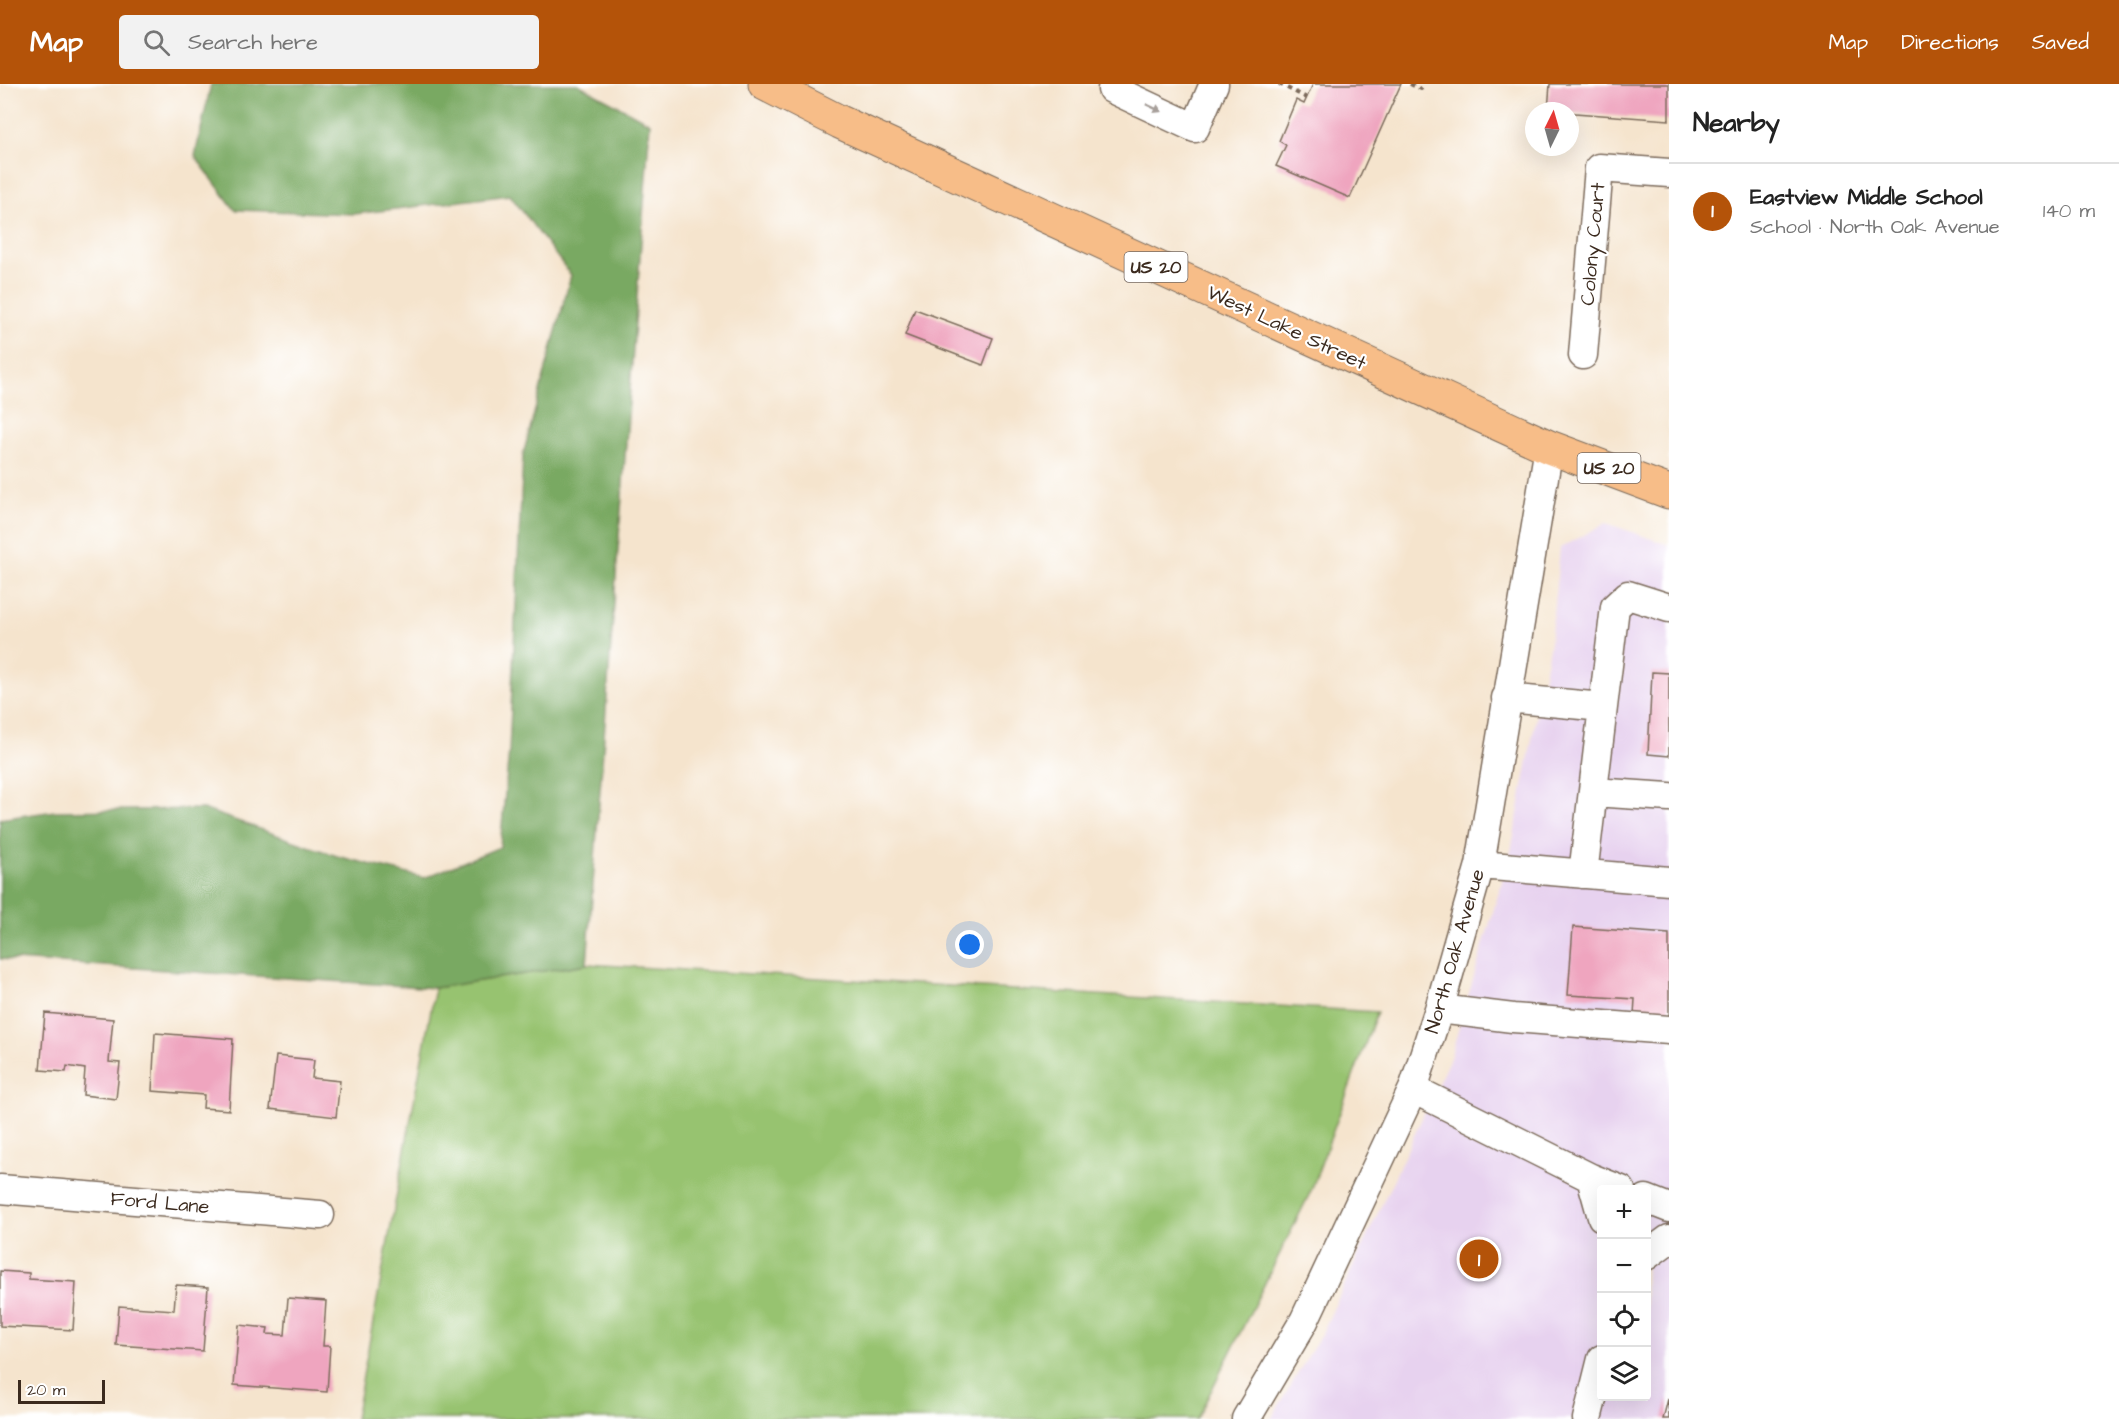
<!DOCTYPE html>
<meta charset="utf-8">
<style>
body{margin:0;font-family:"Architects Daughter",sans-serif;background:#f2f2f2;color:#222}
.controls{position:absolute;right:18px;bottom:18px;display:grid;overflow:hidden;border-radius:6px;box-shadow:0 6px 24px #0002}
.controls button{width:54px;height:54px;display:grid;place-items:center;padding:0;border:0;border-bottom:2px solid #e0e0e0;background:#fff;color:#222;font:30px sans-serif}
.compass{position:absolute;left:1525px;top:18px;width:54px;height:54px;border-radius:50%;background:#fff;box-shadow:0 6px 24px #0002;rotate:5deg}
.scale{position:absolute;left:18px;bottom:15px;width:87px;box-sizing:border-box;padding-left:6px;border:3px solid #3b2a1e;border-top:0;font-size:16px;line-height:21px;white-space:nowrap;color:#3b2a1e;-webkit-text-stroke:4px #fff;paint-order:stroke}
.you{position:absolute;left:970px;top:861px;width:21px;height:21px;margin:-15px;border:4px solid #fff;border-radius:50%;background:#1a73e8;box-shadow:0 0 0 9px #1a73e833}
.badge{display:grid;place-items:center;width:39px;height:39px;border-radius:50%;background:#b45309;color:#fff;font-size:20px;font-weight:700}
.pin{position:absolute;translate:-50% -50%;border:3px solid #fff;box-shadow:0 2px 6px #0006}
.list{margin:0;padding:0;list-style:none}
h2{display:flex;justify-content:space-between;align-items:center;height:78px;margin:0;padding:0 24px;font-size:26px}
h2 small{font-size:20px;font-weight:400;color:#767676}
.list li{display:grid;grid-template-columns:39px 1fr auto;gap:18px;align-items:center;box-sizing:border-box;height:96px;padding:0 24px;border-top:2px solid #e0e0e0}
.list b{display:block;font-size:22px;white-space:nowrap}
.list p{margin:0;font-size:20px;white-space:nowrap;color:#767676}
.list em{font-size:20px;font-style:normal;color:#767676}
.icon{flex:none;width:33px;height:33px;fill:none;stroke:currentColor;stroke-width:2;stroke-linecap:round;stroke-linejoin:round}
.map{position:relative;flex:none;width:1669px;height:1335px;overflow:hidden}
header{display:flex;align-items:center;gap:36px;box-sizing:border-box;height:84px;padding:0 30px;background:#b45309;color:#fff}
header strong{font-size:28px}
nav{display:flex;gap:33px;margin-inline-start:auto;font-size:21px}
.search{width:420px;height:54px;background:#f2f2f2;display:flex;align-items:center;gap:15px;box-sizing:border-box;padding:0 21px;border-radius:6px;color:#767676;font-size:22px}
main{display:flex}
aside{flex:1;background:#fff}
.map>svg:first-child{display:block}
.built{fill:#e7d2ef;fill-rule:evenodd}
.green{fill:#97c370;stroke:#697647;stroke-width:1.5}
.forest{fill:#79a962;stroke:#5a6a40;stroke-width:1.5}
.building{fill:#efa5bf}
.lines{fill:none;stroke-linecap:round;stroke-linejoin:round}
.minor-casing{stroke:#7c6b5b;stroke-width:31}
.highway-casing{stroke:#7c6b5b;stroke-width:35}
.path{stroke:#7c6b5b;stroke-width:4;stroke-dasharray:4.5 4.5;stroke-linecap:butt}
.minor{stroke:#fff;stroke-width:28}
.highway{stroke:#f7bd88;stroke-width:33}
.oneway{fill:#a79f9a}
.labels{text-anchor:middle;stroke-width:4.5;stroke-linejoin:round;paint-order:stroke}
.shield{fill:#fff;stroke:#766a62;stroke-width:1.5}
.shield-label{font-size:18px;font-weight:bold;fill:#3b2a1e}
.street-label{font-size:20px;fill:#3b2a1e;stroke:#fff}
</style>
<header>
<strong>Map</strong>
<div class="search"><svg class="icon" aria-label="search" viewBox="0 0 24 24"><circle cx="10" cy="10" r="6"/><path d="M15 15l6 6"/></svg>Search here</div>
<nav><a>Map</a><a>Directions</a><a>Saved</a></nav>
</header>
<main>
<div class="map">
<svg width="1669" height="1335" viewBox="0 0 1669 1335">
<rect width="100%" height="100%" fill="#fff"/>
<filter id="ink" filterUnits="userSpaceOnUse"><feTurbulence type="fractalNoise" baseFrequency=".0167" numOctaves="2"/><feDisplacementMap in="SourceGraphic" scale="12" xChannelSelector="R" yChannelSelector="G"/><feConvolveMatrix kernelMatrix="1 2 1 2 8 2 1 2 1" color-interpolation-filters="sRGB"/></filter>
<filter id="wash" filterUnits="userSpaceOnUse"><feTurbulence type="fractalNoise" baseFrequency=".008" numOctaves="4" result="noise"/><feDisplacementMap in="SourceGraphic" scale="24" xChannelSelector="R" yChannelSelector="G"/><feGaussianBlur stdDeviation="1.35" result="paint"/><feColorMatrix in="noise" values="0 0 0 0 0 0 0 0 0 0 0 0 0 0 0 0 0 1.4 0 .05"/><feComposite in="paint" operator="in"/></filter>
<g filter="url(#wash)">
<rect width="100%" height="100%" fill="#f5e4cd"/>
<path class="built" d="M1606,439L1669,461V1335H1271L1324,1245L1450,974L1511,767L1550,559L1560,464ZM1602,1106H1646V1312H1602Z"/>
<path class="green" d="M587,880L1377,928L1311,1107L1197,1335H355L435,904Z"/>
<path class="forest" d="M211,0H578L650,39L587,880L435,904L0,875V735L55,727L203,725L337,772L424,794L500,763L509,667L523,371L571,191L510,111L355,130L235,126L195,72Z"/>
<g id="blocks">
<path class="building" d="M1313,0H1401L1350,114L1276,82L1286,61L1279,57L1296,16L1304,20Z
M1550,0H1669V36L1548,27Z
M915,225L993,254L983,281L905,251Z
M1652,588L1669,589V672L1648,670Z
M1573,843L1669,850V934L1634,931L1635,915L1568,911Z
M45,929L113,935L109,978L120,979L116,1015L83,1011L85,985L67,982L66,988L40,986Z
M155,949L233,955L229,1026L203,1024L204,1011L152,1007Z
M276,972L314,976L312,994L340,997L336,1033L270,1025Z
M0,1187L29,1189V1195L76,1198L73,1246L0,1242Z
M176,1201L208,1203L203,1267L116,1261L119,1222L174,1226Z
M288,1214L326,1217L323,1262H330L327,1308L234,1301L239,1241L268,1244L267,1250L285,1251Z
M1668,1315L1669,1335H1663Z"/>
</g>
</g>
<g filter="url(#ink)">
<use href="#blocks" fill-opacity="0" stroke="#7c6b5b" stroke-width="1.5"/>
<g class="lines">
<g class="minor-casing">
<path id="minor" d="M1114,0L1112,5L1195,44L1214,0
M1583,271L1599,84L1669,89
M1506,614L1603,623
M1593,708L1669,713
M1480,781L1669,797
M1583,790L1615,523L1628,511L1669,524
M1439,925L1513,934L1669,946
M1413,1005L1591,1094L1621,1106
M1591,1094L1602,1133
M0,1105L320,1131
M1646,1115L1669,1124
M1646,1172L1669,1155
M1246,1335L1304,1237L1413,1005L1439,925L1480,781L1549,363
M1587,1335L1602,1275"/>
</g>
<g class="highway-casing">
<path id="highway" d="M765,0L840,38L1549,363L1669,408"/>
</g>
<path class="path" d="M1279,0L1307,14
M1410,0L1421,5L1424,0"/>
<use href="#minor" class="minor"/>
<use href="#highway" class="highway"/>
</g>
<defs><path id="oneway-solid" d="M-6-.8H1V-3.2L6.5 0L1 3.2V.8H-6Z" transform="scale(1.5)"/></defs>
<use class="oneway" href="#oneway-solid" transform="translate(1154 24) rotate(25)"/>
</g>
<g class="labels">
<g class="shield">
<rect x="1124.5" y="168" width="63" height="30" rx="4.5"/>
<rect x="1577.5" y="369" width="63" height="30" rx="4.5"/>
</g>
<g class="shield-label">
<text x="1156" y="189">US 20</text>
<text x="1609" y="390">US 20</text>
</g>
<g class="street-label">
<text transform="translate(1592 160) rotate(-85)" y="7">Colony Court</text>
<text transform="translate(1287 243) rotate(25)" y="7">West Lake Street</text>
<text transform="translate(1454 867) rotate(-74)" y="7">North Oak Avenue</text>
<text transform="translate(160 1118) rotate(5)" y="7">Ford Lane</text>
</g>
</g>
</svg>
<div class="controls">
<button>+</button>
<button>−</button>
<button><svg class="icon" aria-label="locate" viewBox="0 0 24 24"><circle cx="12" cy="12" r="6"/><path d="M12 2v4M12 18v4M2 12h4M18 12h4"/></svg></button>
<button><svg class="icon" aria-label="layers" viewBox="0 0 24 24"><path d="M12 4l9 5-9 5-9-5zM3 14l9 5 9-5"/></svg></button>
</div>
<svg class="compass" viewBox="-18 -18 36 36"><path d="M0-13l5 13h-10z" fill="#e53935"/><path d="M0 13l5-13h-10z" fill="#767676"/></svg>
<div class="scale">20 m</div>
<div class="you"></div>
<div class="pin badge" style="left:1479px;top:1175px">1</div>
</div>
<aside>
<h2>Nearby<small></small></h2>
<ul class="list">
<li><span class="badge">1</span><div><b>Eastview Middle School</b><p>School · North Oak Avenue</p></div><em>140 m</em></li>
</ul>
</aside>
</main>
